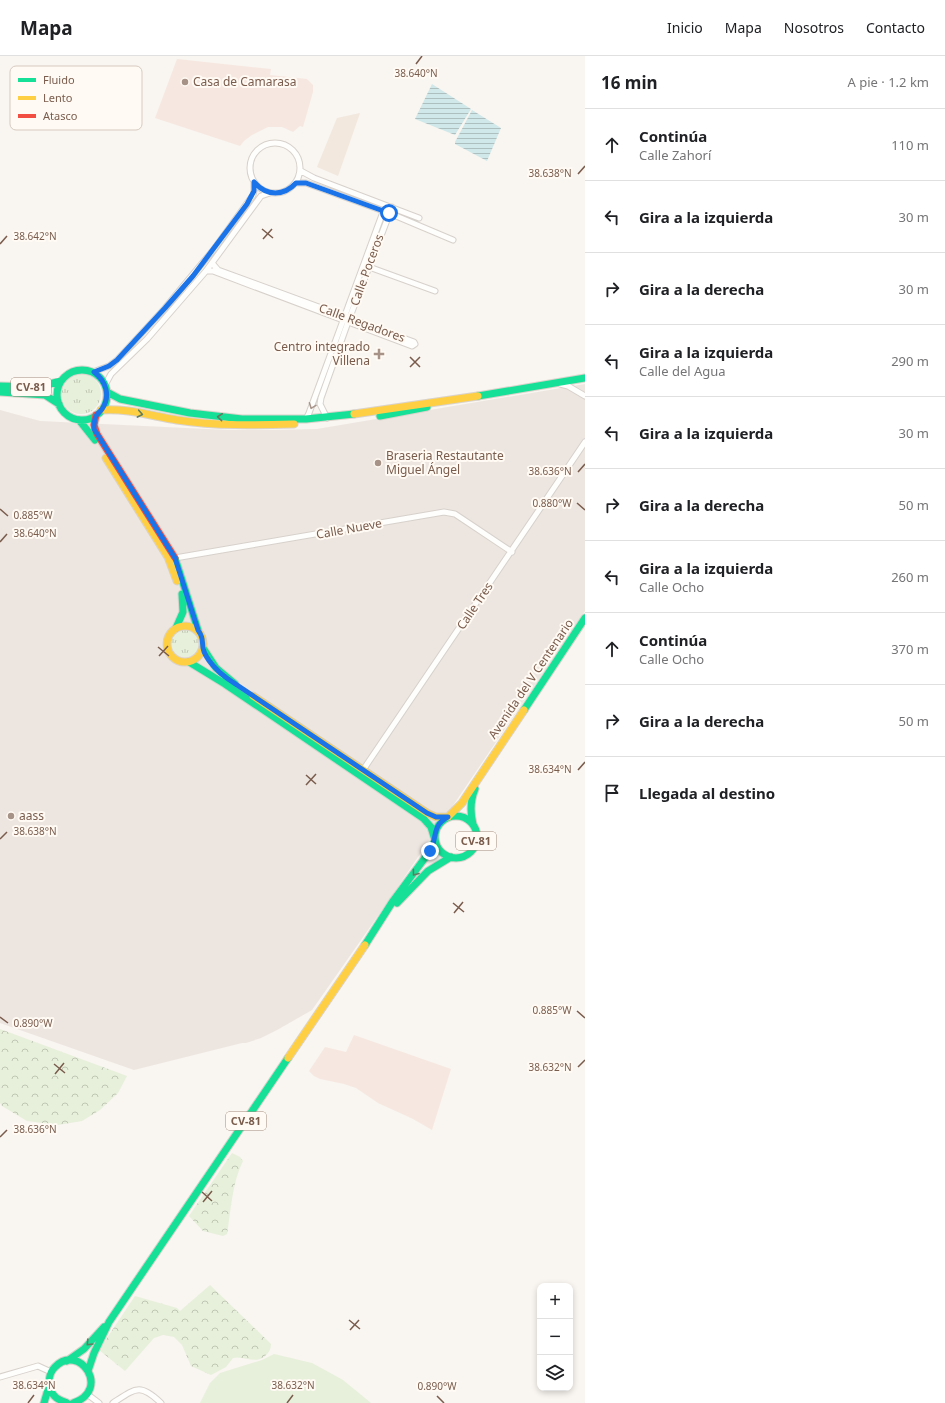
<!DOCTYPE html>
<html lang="es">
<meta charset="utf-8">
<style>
body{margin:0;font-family:"Noto Sans",sans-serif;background:#f2f2f2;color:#202124}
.controls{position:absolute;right:12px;bottom:12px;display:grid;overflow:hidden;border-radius:8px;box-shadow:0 2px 6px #0003}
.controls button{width:36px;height:36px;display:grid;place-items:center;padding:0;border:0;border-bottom:1px solid #e0e0e0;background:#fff;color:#202124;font:20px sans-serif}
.stop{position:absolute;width:12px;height:12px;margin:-9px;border:3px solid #1a73e8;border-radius:50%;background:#fff}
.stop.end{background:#1a73e8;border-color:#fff;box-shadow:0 1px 4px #0008}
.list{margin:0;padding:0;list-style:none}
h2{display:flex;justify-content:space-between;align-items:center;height:52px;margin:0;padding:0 16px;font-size:17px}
h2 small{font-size:13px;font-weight:400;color:#757577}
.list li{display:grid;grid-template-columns:26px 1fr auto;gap:12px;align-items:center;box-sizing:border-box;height:72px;padding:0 16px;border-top:1px solid #e0e0e0}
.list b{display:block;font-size:15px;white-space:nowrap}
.list p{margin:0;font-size:13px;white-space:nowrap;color:#757577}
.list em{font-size:13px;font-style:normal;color:#757577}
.icon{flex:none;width:22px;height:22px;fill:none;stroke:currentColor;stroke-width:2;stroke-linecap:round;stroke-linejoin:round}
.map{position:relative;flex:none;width:585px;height:1347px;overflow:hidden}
header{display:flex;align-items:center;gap:24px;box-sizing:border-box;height:56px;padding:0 20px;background:#fff;border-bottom:1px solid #e0e0e0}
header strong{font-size:19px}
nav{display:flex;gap:22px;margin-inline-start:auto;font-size:14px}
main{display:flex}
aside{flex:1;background:#fff}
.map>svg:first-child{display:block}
.residential{fill:#f2e8de}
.commercial{fill:#f6e8e1}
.industrial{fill:#ede5e0}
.grass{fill:url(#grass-tufts)}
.forest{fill:url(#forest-crowns)}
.garden{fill:#e7f0db}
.water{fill:url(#water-rules)}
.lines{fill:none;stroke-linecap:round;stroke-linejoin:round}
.street-casing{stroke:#d7d1cb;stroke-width:7}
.fast-casing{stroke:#d9d2cb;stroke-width:9}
.slow-casing{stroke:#d9d2cb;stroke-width:9}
.jam-casing{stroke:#d9d2cb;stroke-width:9}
.street{stroke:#fefefd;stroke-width:5}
.fast{stroke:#16e098;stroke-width:7}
.slow{stroke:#ffcf43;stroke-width:7}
.jam{stroke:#f24e42;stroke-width:7}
.oneway{stroke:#a8958b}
.oneway2{stroke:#617d60}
.route{stroke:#1a73e8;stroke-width:5}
.ticks{fill:none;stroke:#7a5c4d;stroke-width:1.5}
.poi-dot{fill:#a69286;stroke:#fffaf3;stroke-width:1.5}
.labels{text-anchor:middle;stroke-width:4;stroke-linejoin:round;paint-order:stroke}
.shield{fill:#fffaf3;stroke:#a28b7f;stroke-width:1}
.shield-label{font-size:11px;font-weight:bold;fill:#7a5c4d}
.poi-label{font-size:12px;fill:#7a5c4d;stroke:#fffaf3;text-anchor:start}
.street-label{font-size:12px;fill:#7a5c4d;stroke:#fffaf3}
.key{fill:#fffaf3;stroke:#d7cbc1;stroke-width:1}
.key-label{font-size:11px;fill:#7a5c4d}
.ticks-label{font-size:10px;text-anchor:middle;fill:#7a5c4d;stroke:#fffaf3;stroke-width:4;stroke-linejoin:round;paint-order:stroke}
</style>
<header>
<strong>Mapa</strong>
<nav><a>Inicio</a><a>Mapa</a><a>Nosotros</a><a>Contacto</a></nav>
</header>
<main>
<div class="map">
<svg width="585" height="1347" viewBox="0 0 585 1347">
<defs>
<pattern id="grass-tufts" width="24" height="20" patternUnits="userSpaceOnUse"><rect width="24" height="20" fill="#e7f0db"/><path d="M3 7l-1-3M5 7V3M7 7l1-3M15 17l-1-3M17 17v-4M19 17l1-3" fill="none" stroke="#c0c6b4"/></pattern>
<pattern id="forest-crowns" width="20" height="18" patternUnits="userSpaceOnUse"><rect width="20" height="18" fill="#e7f0db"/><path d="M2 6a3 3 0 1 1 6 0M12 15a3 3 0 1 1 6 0" fill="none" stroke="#c0c6b4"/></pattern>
<pattern id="water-rules" width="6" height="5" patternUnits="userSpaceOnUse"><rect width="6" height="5" fill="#d0e8ea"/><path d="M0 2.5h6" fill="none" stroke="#aebfc0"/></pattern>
</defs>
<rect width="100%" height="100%" fill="#f9f5f0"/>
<path class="residential" d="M360,57L338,120L317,111L337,62Z"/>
<path class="commercial" d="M177,3L271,13L270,19L307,23L313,29V36L303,71L300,70L293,76L282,71H268L252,79L244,85L240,90L155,62Z
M354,979L451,1013L432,1074L413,1063L378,1047L356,1032L344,1028L320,1023L314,1020L309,1015L325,991L346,996Z"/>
<path class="industrial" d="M585,328V555L382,854L312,954L277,974L261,982L246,987H242L134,1014L0,967V354L40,365L227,374H276L317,373Z"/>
<path class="grass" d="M61 338a20 20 0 1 1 40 0a20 20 0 1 1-40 0Z
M171 587a14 14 0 1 1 28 0a14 14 0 1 1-28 0Z"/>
<path class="forest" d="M0,973L127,1020L118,1037L100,1054L82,1065L58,1069L27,1065L2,1050L0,1047Z
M232,1097L240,1101L243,1105C232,1127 231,1154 227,1178L223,1180L203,1175L189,1160Z
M210,1229L271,1288C271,1293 269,1297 265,1300C255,1309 244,1299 233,1302L226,1311L211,1319L191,1310L182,1289L174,1281L163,1279L154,1282L125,1315L99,1294L135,1240L177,1252L180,1255Z"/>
<path class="garden" d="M274,1298L312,1307L343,1324L371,1347H200L210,1327L220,1317L262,1304Z"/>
<path class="water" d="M432,28L471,53L455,79L415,63Z
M472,54L501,72L487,105L455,88V86Z"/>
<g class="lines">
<g class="street-casing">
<path id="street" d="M250 112a25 25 0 1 1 50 0a25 25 0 1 1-50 0Z
M301,115L314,122L419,162
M296,127H306L389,157L453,184
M369,211L435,235
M206,215H213L412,290L415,288L414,286L218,214L212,207
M93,316L109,310L117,304L165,252L214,193L253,139L254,135V127
M560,328L568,330L585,340
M105,329L111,318L147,283L206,215L261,140L270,137
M327,362L320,348L321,342L348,266L392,151
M306,363L309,357L383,156
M175,502L444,456L455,458L512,496
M363,714L585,386
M0,1321L38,1310L51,1316
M87,1338L99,1347
M113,1347C136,1332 140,1327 161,1347"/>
</g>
<g class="fast-casing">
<path id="fast" d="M57 339a25 25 0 1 1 50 0a25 25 0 1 1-50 0Z
M0,330L38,331L61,325
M0,336L45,339L59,348
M107,336L120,343L190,357L242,363H306L354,358
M478,340L585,322
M380,360L427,351
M79,364L95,384
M175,502L198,574
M176,572L183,556L182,538
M203,592L216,612L235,628
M189,606L225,628L423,762L431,771L434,781
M524,654L585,562
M435 781a21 21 0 1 1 42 0a21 21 0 1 1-42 0Z
M473,768C470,756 470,745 475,733
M397,847L428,815L451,801
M365,889L393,845L430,795L435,784
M67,1305L84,1293L104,1271
M88,1315L94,1297L109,1266L288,1002
M44,1347L49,1330
M67,1347C60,1344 53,1342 51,1334C48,1326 49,1317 55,1311C79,1286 112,1334 73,1347"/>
</g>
<g class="slow-casing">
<path id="slow" d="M101,354C127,352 152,360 177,364C216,370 255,369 294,368
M354,358L478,340
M106,402L168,501L177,525
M167 588a18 18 0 1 1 36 0a18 18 0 1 1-36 0Z
M253,640L427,757L436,761H448
M449,760L462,747L524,654
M288,1002L365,889"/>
</g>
<g class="jam-casing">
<path id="jam" d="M96,359L94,369L97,378L175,502"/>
</g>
<use href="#street" class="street"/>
<use href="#fast" class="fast"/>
<use href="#slow" class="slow"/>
<use href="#jam" class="jam"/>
</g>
<defs><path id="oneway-chevron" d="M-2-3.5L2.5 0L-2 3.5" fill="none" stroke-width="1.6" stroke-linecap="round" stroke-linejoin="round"/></defs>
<use class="oneway" href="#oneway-chevron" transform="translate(312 350) rotate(111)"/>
<g class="oneway2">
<use href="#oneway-chevron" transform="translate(140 358) rotate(11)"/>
<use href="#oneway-chevron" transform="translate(220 361) rotate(-174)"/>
<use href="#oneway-chevron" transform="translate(415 817) rotate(127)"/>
<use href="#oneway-chevron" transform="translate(89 1287) rotate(134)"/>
</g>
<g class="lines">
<path class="route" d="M389,157L306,127H296C284,140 267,141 254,126V135L247,148L193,220L165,252L117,304L109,310L94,316C106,325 111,340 102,353C100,356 97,358 96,360C94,364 94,369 94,373L175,502L198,574C203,581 202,584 203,592C205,603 219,617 228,623L427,757L436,761H448C431,770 438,781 430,795"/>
</g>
<path class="ticks" d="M416,8L422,0M578,118L585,110M262,173L273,182M263,183L272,173M0,188L7,180M410,301L420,311M410,311L420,301M578,416L585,408M577,447L585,454M0,453L8,460M0,486L7,478M158,591L169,600M159,600L168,590M578,714L585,706M306,719L316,728M306,729L316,718M0,783L7,776M453,847L464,856M454,857L463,846M577,955L585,962M0,961L8,967M54,1008L65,1017M578,1011L585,1004M55,1018L64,1007M0,1081L7,1074M202,1136L212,1145M203,1146L212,1135M349,1264L360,1273M350,1274L359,1264M437,1340L444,1347M28,1347L34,1339M287,1347L293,1339"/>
<g class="poi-dot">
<circle cx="185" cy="26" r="4"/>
<path d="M377 292h4v4h4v4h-4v4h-4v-4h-4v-4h4z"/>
<circle cx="378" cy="407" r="4"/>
<circle cx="11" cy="760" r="4"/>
</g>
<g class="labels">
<g class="shield">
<rect x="11" y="322" width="40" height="18" rx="3"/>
<rect x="456" y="776" width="40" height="18" rx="3"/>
<rect x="226" y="1056" width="40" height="18" rx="3"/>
</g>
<g class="shield-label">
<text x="31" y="335">CV-81</text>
<text x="476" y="789">CV-81</text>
<text x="246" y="1069">CV-81</text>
</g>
<g class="poi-label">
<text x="193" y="30">Casa de Camarasa</text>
<text x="370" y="295" text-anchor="end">Centro integrado<tspan x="370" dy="14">Villena</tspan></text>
<text x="386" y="404">Braseria Restautante<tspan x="386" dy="14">Miguel Ángel</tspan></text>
<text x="19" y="764">aass</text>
</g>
<g class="street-label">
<text transform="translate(367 214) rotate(-70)" y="4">Calle Poceros</text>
<text transform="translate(362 267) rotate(20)" y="4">Calle Regadores</text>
<text transform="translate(349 473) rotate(-10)" y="4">Calle Nueve</text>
<text transform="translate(475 550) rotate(-56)" y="4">Calle Tres</text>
<text transform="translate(531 623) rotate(-56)" y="4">Avenida del V Centenario</text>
</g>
</g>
<rect x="10" y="10" width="132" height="64" rx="6" class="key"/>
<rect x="18" y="22" width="18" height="4" fill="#16e098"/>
<rect x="18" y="40" width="18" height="4" fill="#ffcf43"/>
<rect x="18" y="58" width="18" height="4" fill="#f24e42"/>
<g class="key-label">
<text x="43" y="28">Fluido</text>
<text x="43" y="46">Lento</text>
<text x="43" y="64">Atasco</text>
</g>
<g class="ticks-label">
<text x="416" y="21">38.640°N</text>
<text x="550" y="121">38.638°N</text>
<text x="35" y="184">38.642°N</text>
<text x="550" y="419">38.636°N</text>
<text x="552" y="451">0.880°W</text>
<text x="33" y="463">0.885°W</text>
<text x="35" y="481">38.640°N</text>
<text x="550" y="717">38.634°N</text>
<text x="35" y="779">38.638°N</text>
<text x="552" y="958">0.885°W</text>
<text x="33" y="971">0.890°W</text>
<text x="550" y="1015">38.632°N</text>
<text x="35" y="1077">38.636°N</text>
<text x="34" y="1333">38.634°N</text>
<text x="293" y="1333">38.632°N</text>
<text x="437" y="1334">0.890°W</text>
</g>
</svg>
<div class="controls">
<button>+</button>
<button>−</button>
<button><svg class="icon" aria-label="layers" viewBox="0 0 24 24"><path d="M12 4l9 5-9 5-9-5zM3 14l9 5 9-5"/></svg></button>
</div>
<div class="stop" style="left:389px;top:157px"></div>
<div class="stop end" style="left:430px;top:795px"></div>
</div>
<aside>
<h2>16 min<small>A pie · 1.2 km</small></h2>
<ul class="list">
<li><svg class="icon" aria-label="ahead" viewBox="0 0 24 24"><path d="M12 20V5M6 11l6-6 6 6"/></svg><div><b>Continúa</b><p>Calle Zahorí</p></div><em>110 m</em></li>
<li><svg class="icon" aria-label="left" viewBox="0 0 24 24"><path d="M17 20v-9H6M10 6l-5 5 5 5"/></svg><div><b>Gira a la izquierda</b></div><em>30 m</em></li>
<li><svg class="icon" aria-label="right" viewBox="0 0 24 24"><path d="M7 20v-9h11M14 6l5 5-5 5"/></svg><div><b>Gira a la derecha</b></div><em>30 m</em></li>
<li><svg class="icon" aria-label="left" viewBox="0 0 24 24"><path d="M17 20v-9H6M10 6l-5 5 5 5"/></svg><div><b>Gira a la izquierda</b><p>Calle del Agua</p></div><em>290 m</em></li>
<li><svg class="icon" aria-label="left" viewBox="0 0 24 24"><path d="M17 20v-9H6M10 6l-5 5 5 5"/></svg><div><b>Gira a la izquierda</b></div><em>30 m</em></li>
<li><svg class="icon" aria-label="right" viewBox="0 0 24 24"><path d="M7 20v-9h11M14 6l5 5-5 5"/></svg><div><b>Gira a la derecha</b></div><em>50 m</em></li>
<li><svg class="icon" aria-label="left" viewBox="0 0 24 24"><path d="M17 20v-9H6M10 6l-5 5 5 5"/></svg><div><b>Gira a la izquierda</b><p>Calle Ocho</p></div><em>260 m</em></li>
<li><svg class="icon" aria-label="ahead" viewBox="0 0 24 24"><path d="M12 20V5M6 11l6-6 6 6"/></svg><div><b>Continúa</b><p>Calle Ocho</p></div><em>370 m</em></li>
<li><svg class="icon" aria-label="right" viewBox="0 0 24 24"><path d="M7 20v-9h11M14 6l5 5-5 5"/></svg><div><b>Gira a la derecha</b></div><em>50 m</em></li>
<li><svg class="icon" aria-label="arrive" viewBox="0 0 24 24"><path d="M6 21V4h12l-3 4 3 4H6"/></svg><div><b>Llegada al destino</b></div></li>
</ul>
</aside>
</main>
